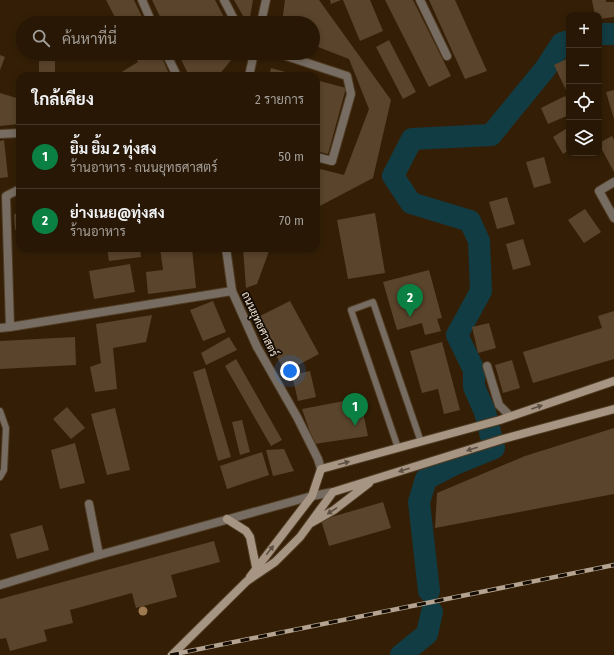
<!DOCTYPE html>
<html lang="th">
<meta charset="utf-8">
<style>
body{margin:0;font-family:"Fira Sans Condensed",Sarabun,sans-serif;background:#332413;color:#f1f3f6}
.controls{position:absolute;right:12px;top:12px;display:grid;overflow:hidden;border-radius:8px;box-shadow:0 2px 6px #0003}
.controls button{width:36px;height:36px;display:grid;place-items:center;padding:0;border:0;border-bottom:1px solid #433626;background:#271704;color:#f1f3f6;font:20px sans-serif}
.you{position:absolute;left:290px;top:371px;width:14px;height:14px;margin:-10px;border:3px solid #fff;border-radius:50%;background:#1a73e8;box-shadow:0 0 0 6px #1a73e833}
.badge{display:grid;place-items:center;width:26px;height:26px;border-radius:50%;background:#0b8043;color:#fff;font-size:13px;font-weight:700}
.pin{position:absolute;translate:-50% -33px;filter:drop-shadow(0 1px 2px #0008)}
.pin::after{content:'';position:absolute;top:21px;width:14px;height:12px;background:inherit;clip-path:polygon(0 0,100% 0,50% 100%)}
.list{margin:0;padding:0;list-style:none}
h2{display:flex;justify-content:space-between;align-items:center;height:52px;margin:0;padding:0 16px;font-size:17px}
h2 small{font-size:13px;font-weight:400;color:#a49f9a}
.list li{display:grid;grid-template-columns:26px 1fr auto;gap:12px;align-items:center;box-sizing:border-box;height:64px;padding:0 16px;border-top:1px solid #433626}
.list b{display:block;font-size:15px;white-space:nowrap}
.list p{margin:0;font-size:13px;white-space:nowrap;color:#a49f9a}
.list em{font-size:13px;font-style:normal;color:#a49f9a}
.icon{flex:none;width:22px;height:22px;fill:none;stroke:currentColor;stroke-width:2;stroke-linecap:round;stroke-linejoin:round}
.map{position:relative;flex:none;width:614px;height:655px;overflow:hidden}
.search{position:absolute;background:#271704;box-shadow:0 2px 6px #0003;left:16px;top:16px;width:304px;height:44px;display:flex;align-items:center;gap:10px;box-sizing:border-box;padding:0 14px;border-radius:22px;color:#a49f9a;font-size:15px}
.panel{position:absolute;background:#271704;box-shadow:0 2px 6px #0003;left:16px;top:72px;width:304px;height:180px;border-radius:12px}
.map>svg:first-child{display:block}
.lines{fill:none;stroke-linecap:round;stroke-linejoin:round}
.river{stroke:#123c43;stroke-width:22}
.building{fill:#5a442b}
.service-casing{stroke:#4f3b23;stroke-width:8}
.minor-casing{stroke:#4f3b23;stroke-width:10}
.tertiary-casing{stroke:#4f3b23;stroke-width:10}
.secondary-casing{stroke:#4f3b23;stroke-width:10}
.service{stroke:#776c61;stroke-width:6}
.minor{stroke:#776c61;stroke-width:8}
.tertiary{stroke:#776c61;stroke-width:8}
.secondary{stroke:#a69583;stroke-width:8}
.rail-casing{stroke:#b3a390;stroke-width:4.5}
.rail{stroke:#140b03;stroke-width:3;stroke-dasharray:9;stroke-linecap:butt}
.tree{fill:#9e7a51}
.oneway{fill:#5d5043}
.labels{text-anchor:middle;stroke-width:3.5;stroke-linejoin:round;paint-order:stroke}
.street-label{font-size:11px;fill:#f3e5d6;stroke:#140b03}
</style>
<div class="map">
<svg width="614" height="655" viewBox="0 0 614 655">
<rect width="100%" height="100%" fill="#341f06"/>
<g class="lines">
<path class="river" d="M599,34H614
M429,591L419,502L426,479L455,464L494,448L485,412L474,387V370L457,335L481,291L479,241L470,221L411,203L393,176L412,139L491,135L545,69L562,43L569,41
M401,655L427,634L432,612"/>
</g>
<path class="building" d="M106,0H134L145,23H118Z
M152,0H215L227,23H163Z
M234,0H253L249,23H247Z
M285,0H319L391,100L373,178L316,208V168L344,175L369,109L349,59L313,45V23H282Z
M330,0H341L331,4Z
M343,0H370L383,31L360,41Z
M385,0H413L451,76L429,87Z
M429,0H455L487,71L465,79Z
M592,0H606V2H614V17L599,19V15H595Z
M389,40L416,92L403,99L376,47Z
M78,53H94V57H78Z
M133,53H160L170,76H115L138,62Z
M178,53H237L218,76H189Z
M0,55L5,57L0,70Z
M569,58V88L566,90L554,65Z
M39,61H55V76H39Z
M271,68L300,76H269Z
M316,80L346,88L328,154L316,151Z
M614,90V119L606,92Z
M0,93L20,99V124L0,126Z
M565,96L569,104V115L548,124L541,108Z
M569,127V150L563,154L553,137Z
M612,136L614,140V172L599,144V143Z
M4,140L8,177L0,178V141Z
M544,157L551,183L534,188L526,162Z
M507,197L515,224L497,229L489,202Z
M585,209L601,232L584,243L568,220Z
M375,213L385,273L348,279L337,220Z
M14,214H20V229L15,230Z
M523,239L531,265L513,270L506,244Z
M107,248H140L141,257L109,261Z
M160,248H192L196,288L148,294L146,272L163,270Z
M243,248H269V251L257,284L246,288Z
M130,264L135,292L94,299L89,271Z
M429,270L442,318L437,319L441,331L425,335L422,323L397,330L383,282Z
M213,301L226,332L203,341L190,310Z
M290,301L319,354L285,372L256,318Z
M614,311V359L533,383L523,352L602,328L598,316Z
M152,315L146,342L113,348L117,389L95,392L90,367L101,363L96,324Z
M489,323L496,348L478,353L472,327Z
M75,337L76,365L0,369V341Z
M229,337L237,350L206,365L201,353Z
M442,342L460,410L444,414L438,389L422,393L410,351Z
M236,359L282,440L271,446L225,366Z
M512,360L520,388L503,393L495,365Z
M205,368L231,457L218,461L193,372Z
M310,371L316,397L298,401L292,375Z
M360,398L368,436L314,444L302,409Z
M67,407L85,428L71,439L53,419Z
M115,408L130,470L107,475L91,414Z
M242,420L250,452L240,455L232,422Z
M614,428V494L435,528L437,493L525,456Z
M75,443L85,483L60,489L51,450Z
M284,449L294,471L273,476L266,450Z
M262,452L269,475L227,489L220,466Z
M383,502L391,528L329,546L321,520Z
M42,525L49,550L17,559L10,534Z
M214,541L220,562L171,575L177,597L136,608L132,593L70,610L73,623L44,630L47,641L10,651L6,638L0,639V599Z"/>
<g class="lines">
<g class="service-casing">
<path id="service" d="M0,411L6,428L4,470L0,477
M398,448L351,310L373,302L421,442"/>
</g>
<g class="minor-casing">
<path id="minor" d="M142,0L152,23
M224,0L236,23
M420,0L447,56
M166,53L177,76
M277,53L347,76L351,94L332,161L316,157
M0,134L20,133
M614,182L599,191L614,218
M20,189L6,196L10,327L232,291
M0,328L10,327
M487,366L499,405L510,416
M312,496L333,492
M89,504L99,555"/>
</g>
<g class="tertiary-casing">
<path id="tertiary" d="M261,23L266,0
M249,76L254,53
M226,248L232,291L257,347L297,417L318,459L321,469
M0,585L99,555L312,496"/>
</g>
<g class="secondary-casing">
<path id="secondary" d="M227,519L246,531L250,537L256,567
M311,523L334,510L369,483
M250,577L312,496L321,469L500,420L614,381
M172,655L247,581L275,562L300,537L333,492L503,439L614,409"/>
</g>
<use href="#service" class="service"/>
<use href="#minor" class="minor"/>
<use href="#tertiary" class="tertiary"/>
<use href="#secondary" class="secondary"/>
<g class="rail-casing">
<path id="rail" d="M170,655L614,565"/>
</g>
<use href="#rail" class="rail"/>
</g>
<circle class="tree" cx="143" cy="611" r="4.5"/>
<defs><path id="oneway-solid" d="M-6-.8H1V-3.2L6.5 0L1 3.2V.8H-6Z"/></defs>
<g class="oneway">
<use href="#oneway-solid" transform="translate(537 407) rotate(-19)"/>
<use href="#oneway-solid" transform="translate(472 449) rotate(163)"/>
<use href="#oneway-solid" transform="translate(344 463) rotate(-15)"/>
<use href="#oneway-solid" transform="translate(404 470) rotate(163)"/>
<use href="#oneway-solid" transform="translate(332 511) rotate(147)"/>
<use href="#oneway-solid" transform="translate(270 550) rotate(-52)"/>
</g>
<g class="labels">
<g class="street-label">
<text transform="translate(260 324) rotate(65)" y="4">ถนนยุทธศาสตร์</text>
</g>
</g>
</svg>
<div class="controls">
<button>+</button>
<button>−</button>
<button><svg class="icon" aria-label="locate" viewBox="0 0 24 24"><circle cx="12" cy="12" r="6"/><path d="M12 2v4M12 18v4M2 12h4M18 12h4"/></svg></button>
<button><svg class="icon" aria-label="layers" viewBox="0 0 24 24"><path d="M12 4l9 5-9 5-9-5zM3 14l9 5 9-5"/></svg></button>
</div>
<div class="you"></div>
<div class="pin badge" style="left:355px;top:426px">1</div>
<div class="pin badge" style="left:410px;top:317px">2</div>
<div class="search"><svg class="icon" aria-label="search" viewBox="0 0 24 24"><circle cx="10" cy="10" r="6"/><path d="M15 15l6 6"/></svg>ค้นหาที่นี่</div>
<section class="panel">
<h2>ใกล้เคียง<small>2 รายการ</small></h2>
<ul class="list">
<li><span class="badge">1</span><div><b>ยิ้ม ยิ้ม 2 ทุ่งสง</b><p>ร้านอาหาร · ถนนยุทธศาสตร์</p></div><em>50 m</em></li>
<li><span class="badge">2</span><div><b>ย่างเนย@ทุ่งสง</b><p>ร้านอาหาร</p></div><em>70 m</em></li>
</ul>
</section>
</div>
